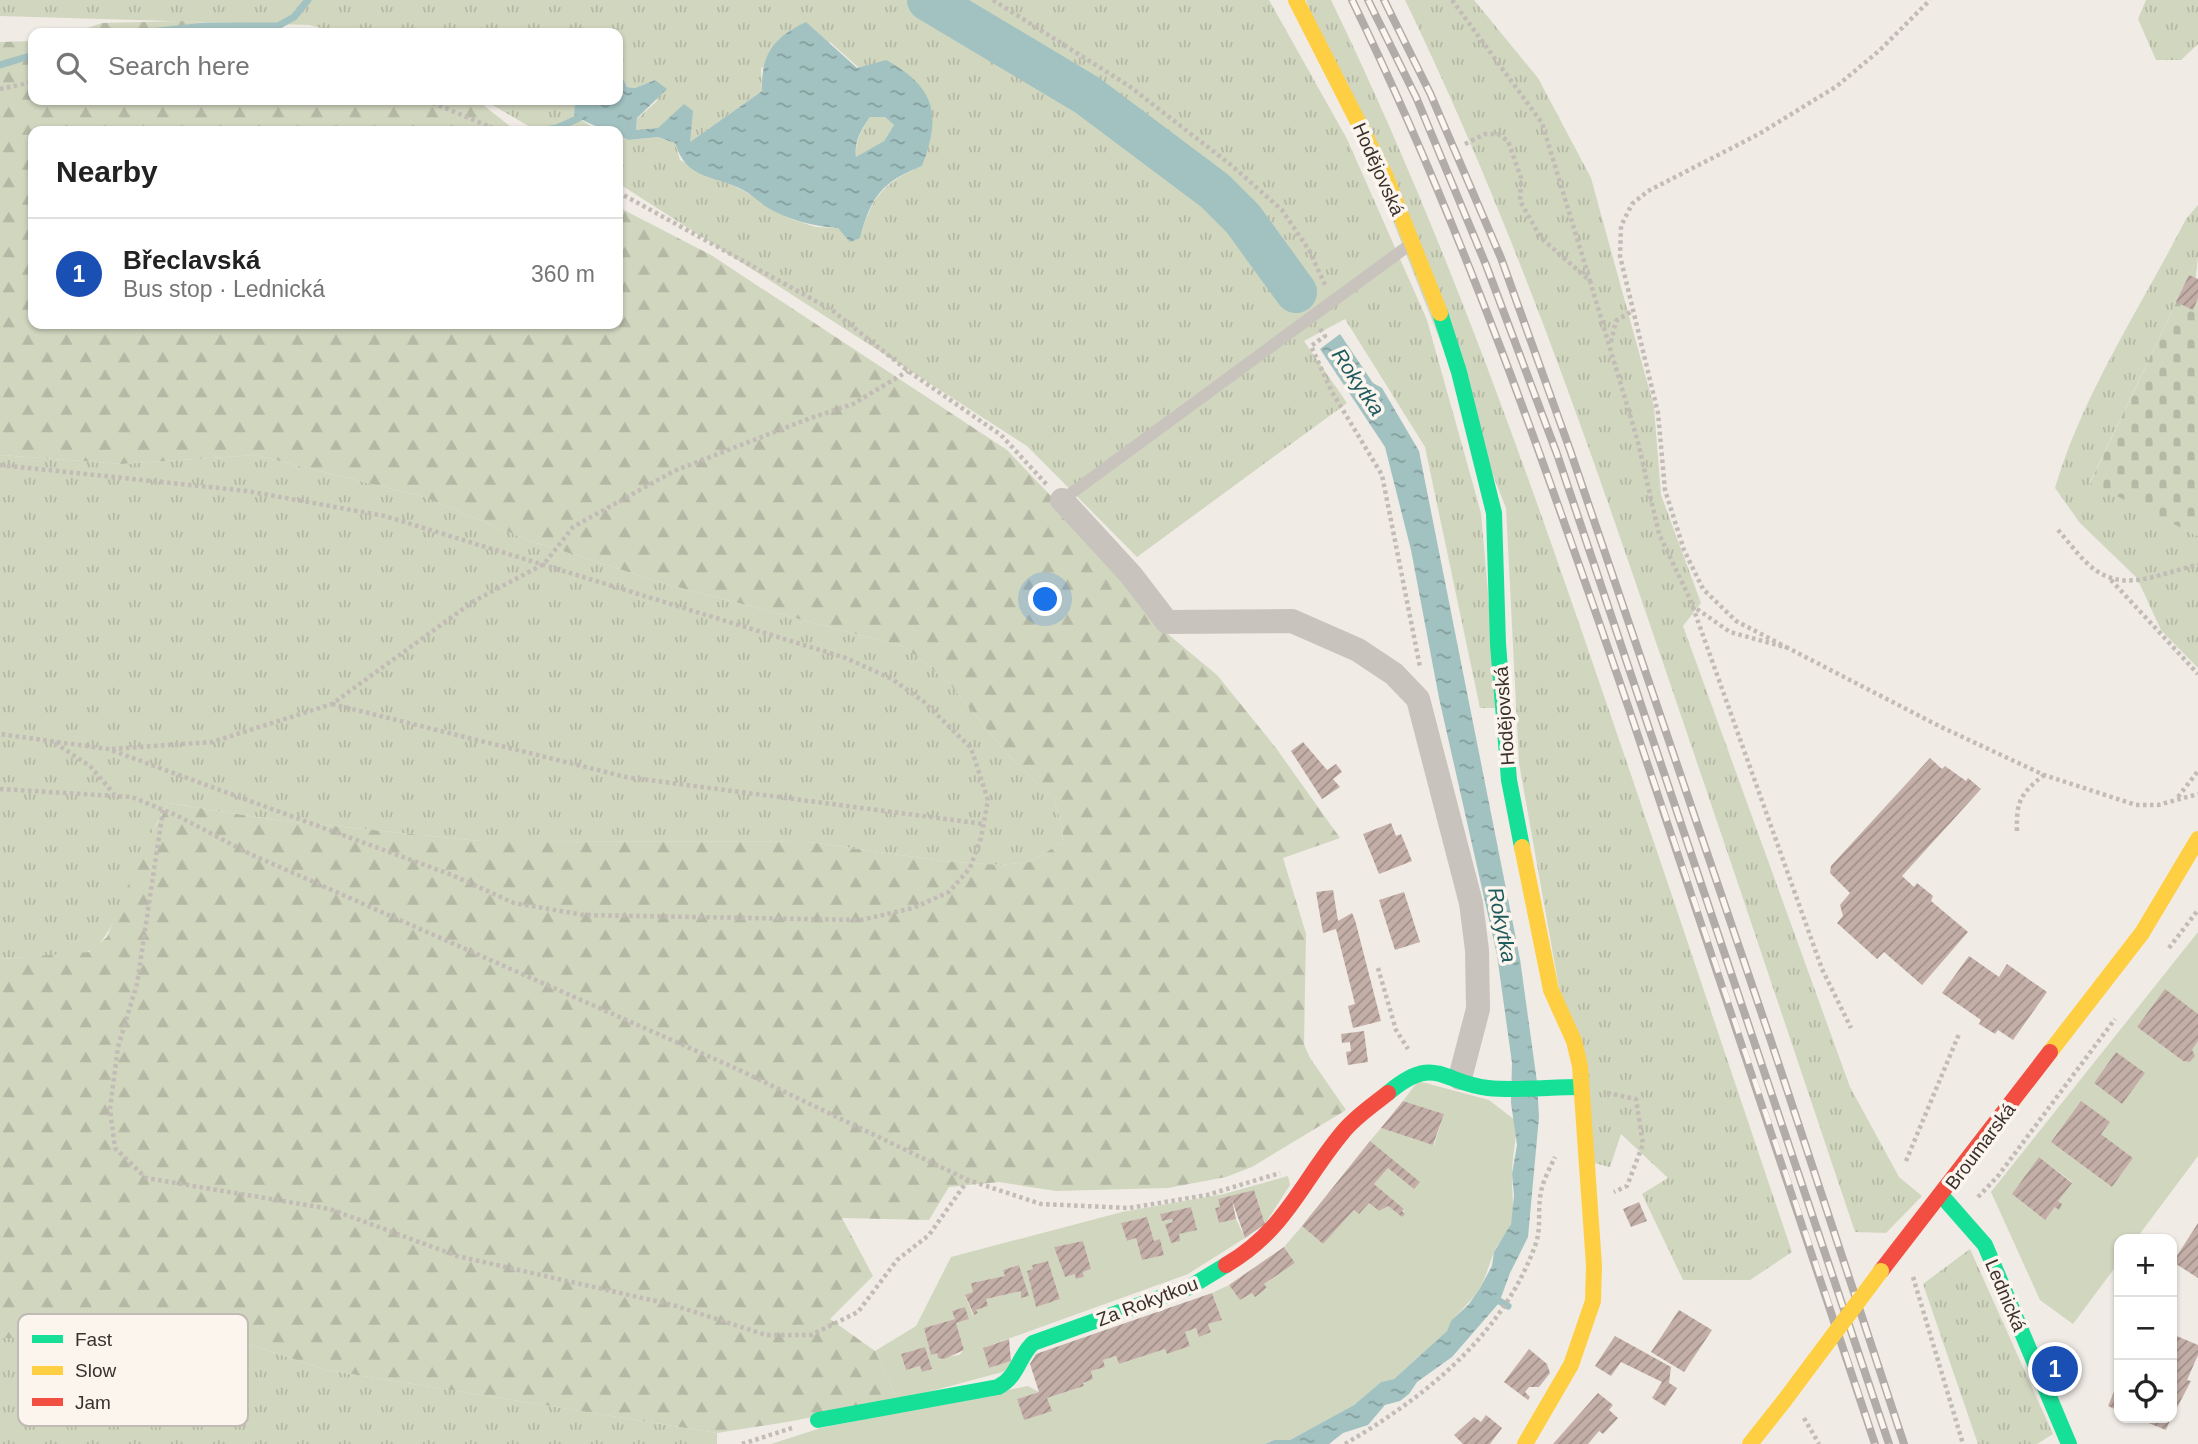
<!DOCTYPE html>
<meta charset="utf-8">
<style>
body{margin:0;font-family:Arial,sans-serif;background:#f2f2f2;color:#222}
.controls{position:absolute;right:21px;bottom:21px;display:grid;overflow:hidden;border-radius:14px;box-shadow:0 2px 5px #0004}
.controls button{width:63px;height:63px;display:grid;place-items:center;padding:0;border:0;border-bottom:2px solid #e0e0e0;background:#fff;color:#222;font:35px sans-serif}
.you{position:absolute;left:1046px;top:600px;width:24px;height:24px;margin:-18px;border:5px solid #fff;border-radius:50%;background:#1a73e8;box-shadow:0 0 0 10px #1a73e833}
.badge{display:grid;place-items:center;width:46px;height:46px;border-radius:50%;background:#7a716c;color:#fff;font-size:23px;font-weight:700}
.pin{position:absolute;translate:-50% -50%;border:4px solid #fff;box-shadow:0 2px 7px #0006}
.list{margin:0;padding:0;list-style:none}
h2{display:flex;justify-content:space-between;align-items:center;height:91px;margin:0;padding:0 28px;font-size:30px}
h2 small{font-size:23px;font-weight:400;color:#767676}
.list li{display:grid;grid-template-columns:46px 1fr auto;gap:21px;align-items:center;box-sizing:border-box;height:112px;padding:0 28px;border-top:2px solid #e0e0e0}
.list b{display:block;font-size:26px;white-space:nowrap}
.list p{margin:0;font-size:23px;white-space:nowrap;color:#767676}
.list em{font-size:23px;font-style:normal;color:#767676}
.icon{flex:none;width:38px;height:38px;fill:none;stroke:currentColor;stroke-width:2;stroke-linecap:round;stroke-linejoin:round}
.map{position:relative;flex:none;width:2198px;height:1444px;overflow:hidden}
.search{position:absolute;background:#fff;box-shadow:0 2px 5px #0004;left:28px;top:28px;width:595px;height:77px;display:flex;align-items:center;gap:18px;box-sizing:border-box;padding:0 24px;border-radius:14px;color:#767676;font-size:26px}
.panel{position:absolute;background:#fff;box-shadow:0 2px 5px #0004;left:28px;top:126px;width:595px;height:203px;border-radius:14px}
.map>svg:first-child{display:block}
.grass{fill:url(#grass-tufts)}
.forest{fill:url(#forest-firs)}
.cemetery{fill:url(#cemetery-stones)}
.green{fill:#d1d6bf;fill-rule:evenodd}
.water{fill:url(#water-ripples);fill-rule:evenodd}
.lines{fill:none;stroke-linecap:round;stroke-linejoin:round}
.stream{stroke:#a1c2c1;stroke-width:7}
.river{stroke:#a1c2c1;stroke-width:42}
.building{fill:url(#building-hatch)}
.path{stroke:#c2bbb6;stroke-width:4.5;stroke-dasharray:3.5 3.5;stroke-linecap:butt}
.lane{stroke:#c9c3be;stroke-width:12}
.street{stroke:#c9c3be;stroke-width:24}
.fast{stroke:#16e098;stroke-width:16}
.slow{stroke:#ffcf43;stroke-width:16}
.jam{stroke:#f24e42;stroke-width:16}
.rail-casing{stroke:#b1aca8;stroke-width:8}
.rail{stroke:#fbf5ee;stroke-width:5;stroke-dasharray:16;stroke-linecap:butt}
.slow-bridge{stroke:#ffcf43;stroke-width:16}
.labels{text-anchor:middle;stroke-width:7;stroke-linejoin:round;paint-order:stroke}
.street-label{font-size:19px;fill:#3b302b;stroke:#fbf5ee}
.water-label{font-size:21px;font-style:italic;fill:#1f5a5e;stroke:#fbf5ee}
.key{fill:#fbf5ee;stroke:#c1bab4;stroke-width:2}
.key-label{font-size:19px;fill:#3b302b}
</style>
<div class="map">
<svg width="2198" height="1444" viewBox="0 0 2198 1444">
<defs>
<pattern id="grass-tufts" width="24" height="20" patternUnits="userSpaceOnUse" patternTransform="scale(1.75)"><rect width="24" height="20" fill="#d1d6bf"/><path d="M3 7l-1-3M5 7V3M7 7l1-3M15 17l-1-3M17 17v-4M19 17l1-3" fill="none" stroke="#b4b8a4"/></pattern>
<pattern id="forest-firs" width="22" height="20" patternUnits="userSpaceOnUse" patternTransform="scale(1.75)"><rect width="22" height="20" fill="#d1d6bf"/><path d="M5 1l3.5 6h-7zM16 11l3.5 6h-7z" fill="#b4b8a4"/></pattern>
<pattern id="cemetery-stones" width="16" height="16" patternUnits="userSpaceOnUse" patternTransform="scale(1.75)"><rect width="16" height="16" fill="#d1d6bf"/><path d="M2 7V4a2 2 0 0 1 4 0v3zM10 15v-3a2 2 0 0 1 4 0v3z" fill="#b4b8a4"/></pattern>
<pattern id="water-ripples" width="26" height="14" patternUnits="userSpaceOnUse" patternTransform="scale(1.75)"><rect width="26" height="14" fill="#a1c2c1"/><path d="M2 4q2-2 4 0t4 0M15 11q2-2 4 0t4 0" fill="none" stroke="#849e9d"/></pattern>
<pattern id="building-hatch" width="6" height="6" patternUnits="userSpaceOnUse" patternTransform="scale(1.75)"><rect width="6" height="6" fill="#c3afa7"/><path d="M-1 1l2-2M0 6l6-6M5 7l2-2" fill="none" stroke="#a08f88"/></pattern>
</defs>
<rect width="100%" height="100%" fill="#f0ebe5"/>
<path class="grass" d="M0,0H1269L1347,139L1427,320L1481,513L1498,708H1480L1425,447L1345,319L1304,341L1347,403L1137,557L1027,446L618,183V134L628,140L658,137L675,143L680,160L744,191L791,219L816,227L838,228L860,238C872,196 883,183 922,166L931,132L830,42L761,68L762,91L689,143L658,129L636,130L637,119L657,101L655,80L635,88L627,87L618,68V33H340L309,25L0,16Z
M1306,0H1331C1440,225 1522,456 1603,693C1667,879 1729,1066 1792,1252L1750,1280H1683L1642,1194L1668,1178L1621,1134L1610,1167L1590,1162L1519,763L1506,508Z
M1405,0H1474L1538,78L1591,178L1654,407L1661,495L1701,603L1683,626L1850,1087L1899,1177L1922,1196L1886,1233L1855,1232C1790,1038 1725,844 1659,651C1584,430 1507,210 1405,0Z
M2146,0H2198V44L2181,60H2156L2138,19Z
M484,100H575L574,115L592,127L610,131H537Z
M870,117H885L894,125L884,141L856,158C855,141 861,131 870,117Z
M2198,205V257L2090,482L2198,536V668L2161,630L2137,578L2080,523L2055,488C2083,393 2141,307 2186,219Z
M0,455L121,464L256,455L424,497L528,540L666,584L905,647L948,682L1008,755L1054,799L1063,829L1062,842L1031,862L1000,865L943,861L809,842L480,841L275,820L170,803C143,831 118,945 87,952C63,958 26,956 0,959Z
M1970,1249L2053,1434L2037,1444H1978L1923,1284Z
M0,1338L234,1339L326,1370L717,1433V1444H0Z"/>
<path class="forest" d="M182,21L324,32L328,33H73L102,23Z
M33,41V100H477L516,131H33V324H618V207L711,255L1007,450L1097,544L1158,626L1217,675L1276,748L1340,838L1283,858L1306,934L1304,1044L1310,1058L1346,1110L1252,1167L1226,1177L1168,1188L1056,1191L999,1182L949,1187L929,1220L842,1218L873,1276L830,1319L875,1351L898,1400L787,1422L717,1433L326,1370L234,1339L0,1338V959L89,952L107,937L144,846L169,803L275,820L480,841L809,842L943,861L1000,865L1031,862L1062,842L1063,829L1054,799L1008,755L948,682L905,647L666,584L528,540L424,497L256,455L121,464L0,455V42Z"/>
<path class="cemetery" d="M2198,257L2192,310L2198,298V536L2090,483Z"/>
<path class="green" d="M2198,932V1014L2137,1027L2183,1061L2190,1062L2194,1057L2192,1050L2198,1041V1156L2136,1239H2119V1262L2073,1324L2040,1300L1991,1192ZM2116,1052L2144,1073L2122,1103L2094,1083ZM2081,1101L2101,1134L2133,1158L2112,1187L2051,1142ZM2039,1157L2072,1182L2058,1201L2062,1204L2059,1209L2055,1207L2045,1220L2012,1194Z
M1418,1081L1489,1100L1516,1121C1517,1139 1512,1156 1512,1174C1511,1193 1517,1215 1507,1232C1504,1238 1498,1243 1495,1250C1489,1263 1487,1276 1479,1289C1469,1305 1454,1314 1447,1331L1394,1379L1381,1382L1354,1405L1290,1440H1274L1265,1444H771L821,1428L1028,1386L1039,1392L1017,1399L1024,1420L1051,1410L1047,1398L1084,1386V1382L1093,1379L1091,1371L1105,1367L1103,1360L1116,1356L1119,1364L1165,1349L1167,1354L1190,1346L1185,1332L1196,1328L1199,1336L1211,1332L1208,1324L1222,1320L1212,1293L1229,1285L1240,1300L1252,1293L1255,1296L1267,1289L1264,1284L1295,1263L1284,1247L1302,1226L1323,1244L1354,1210L1359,1214L1369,1203L1379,1211L1388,1206L1402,1217L1404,1209L1374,1184L1388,1168L1370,1141L1381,1128L1434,1145L1444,1114L1403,1101Z
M1288,1176L1290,1185L1265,1224L1254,1190L1218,1199L1220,1207L1215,1208L1219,1223L1236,1219L1245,1238L1188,1274L983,1348L989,1368L1011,1361L1010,1370L898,1400L875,1351L916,1326L951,1257L1122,1212L1224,1194ZM1191,1207L1196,1229L1179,1234V1241L1171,1243L1165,1224L1173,1222L1172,1219L1162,1221L1160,1214ZM1147,1217L1154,1241L1160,1240L1164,1254L1142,1260L1136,1238L1127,1241L1121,1223ZM1083,1241L1091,1269L1083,1272L1084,1277L1077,1279L1075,1274L1065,1277L1054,1247ZM1048,1261L1060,1299L1036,1306L1027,1271L1033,1269L1032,1265ZM1019,1265L1028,1296L1022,1298L1021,1291L986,1299L988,1306L976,1310L978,1313L973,1315L965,1296L975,1291L971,1283L1005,1276L1003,1270ZM965,1307L969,1319L956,1323L964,1350L959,1355L938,1358L937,1353L931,1354L924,1328L955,1319L952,1311ZM925,1347L932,1369L922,1372L920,1366L906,1370L901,1354Z"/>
<path class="water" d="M806,22L857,68L886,60C935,87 942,114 922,166C882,182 871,196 860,238L850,242L838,228C811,226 788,220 765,206C758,201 751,194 743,190C713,174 687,181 675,143L658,137L628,140C611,129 593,128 574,115L575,100H618V68L627,87L635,88L655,80L667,89L637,118L636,130L658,128L684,104L693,111L690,142L762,91C761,54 773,38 806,22ZM870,117H885L894,125L884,141L856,157C854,141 861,130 870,117Z
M1340,334L1373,383L1382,388L1419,451L1520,959L1537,1082L1539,1117L1528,1237L1510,1273L1499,1303L1452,1357L1417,1382L1409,1394L1400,1401L1385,1405L1368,1425L1343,1433L1329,1444H1265L1274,1440H1290L1354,1405L1381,1382L1394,1379L1447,1331L1451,1321L1469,1304L1480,1288L1492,1266L1494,1252L1511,1224L1514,1196L1512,1174L1517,1145L1511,1103L1512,1063L1497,955L1439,698L1411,550L1385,447L1320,349Z"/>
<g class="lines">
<path class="stream" d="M140,33L206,26H278L294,17L308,0
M0,65L33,55
M539,131L557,128L579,118
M1494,1298L1508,1306"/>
<path class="river" d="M928,0L1087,95L1215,191L1243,219L1296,292"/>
</g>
<path class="building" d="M2189,275L2198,279V298L2193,310L2176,302Z
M1303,742L1327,770L1336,764L1342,772L1333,779L1340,787L1322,799L1291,751Z
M1930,758L1942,769L1945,766L1966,781L1968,778L1981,789L1902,876L1914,887L1917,883L1933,896L1931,901L1968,932L1922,985L1884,952L1877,959L1837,923L1843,916L1840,905L1850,893L1830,873L1831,866Z
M1391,823L1396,836L1401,834L1412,861L1379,874L1363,834Z
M1333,890L1338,921L1352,913L1355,920L1381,1021L1353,1028L1348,1006L1355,1004L1336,929L1323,933L1316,892Z
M1404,892L1420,942L1395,950L1379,900Z
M1969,956L1999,977L2007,964L2047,992L2013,1040L1998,1030L1995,1034L1979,1024L1981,1020L1942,993Z
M2165,989L2198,1014V1041L2192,1050L2195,1056L2190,1062L2183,1061L2137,1027Z
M1364,1031L1368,1062L1348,1065L1346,1052L1351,1051L1350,1042L1342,1043L1341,1034Z
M2116,1052L2145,1073L2122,1104L2094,1083Z
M1403,1101L1444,1114L1433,1145L1381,1128Z
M2081,1101L2110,1122L2101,1134L2133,1158L2112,1187L2051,1142Z
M1370,1141L1420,1182L1414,1189L1388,1168L1374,1184L1404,1209L1402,1211L1405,1214L1402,1217L1388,1206L1379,1211L1369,1203L1359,1214L1354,1210L1323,1244L1302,1226Z
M2039,1157L2072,1183L2058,1201L2062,1204L2059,1210L2055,1207L2045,1220L2012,1194Z
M1254,1190L1265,1224L1245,1238L1232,1200L1236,1219L1219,1223L1215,1208L1220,1207L1218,1199Z
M1639,1202L1647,1221L1631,1227L1623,1209Z
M1191,1207L1197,1230L1179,1234L1180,1241L1171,1243L1165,1224L1173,1222L1172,1219L1162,1221L1160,1214Z
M1147,1217L1154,1241L1160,1239L1164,1255L1142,1260L1136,1238L1127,1241L1121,1223Z
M2198,1223V1278L2173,1262Z
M1083,1241L1091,1269L1083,1272L1084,1277L1076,1279L1075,1274L1065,1277L1054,1247Z
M1284,1247L1295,1263L1264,1284L1267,1288L1255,1297L1252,1293L1240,1300L1229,1285Z
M1048,1261L1060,1299L1036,1307L1027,1271L1033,1269L1032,1265Z
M1019,1265L1029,1296L1021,1298V1291L986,1299L988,1306L976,1310L978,1313L974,1315L965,1295L973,1292L971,1283L1005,1276L1003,1270Z
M1212,1293L1222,1320L1208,1324L1211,1332L1199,1337L1196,1328L1185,1332L1190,1346L1167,1354L1165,1349L1119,1364L1116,1356L1103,1360L1105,1367L1091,1371L1093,1379L1083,1383L1084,1386L1047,1398L1052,1411L1024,1420L1017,1399L1039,1392L1030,1364L1036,1354Z
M965,1307L969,1319L956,1323L964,1350L944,1359L938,1358L937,1353L931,1355L924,1328L955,1319L952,1311Z
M1679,1310L1712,1330L1684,1372L1651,1352Z
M2172,1334L2198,1345V1355L2187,1380L2191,1381L2172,1417Z
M1615,1336L1671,1367L1669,1383L1677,1388L1665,1406L1652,1398L1662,1382L1621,1362L1611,1376L1595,1366Z
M1009,1339L1011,1361L989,1368L983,1348Z
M925,1347L932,1369L922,1372L920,1366L906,1370L901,1354Z
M1529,1349L1547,1364L1550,1373L1539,1387H1529L1525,1392L1530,1397L1528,1400L1504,1382Z
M2119,1380V1411L2108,1406Z
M1598,1393L1613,1405L1609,1410L1618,1418L1603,1434L1599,1431L1588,1444H1553Z
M1486,1415L1502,1428L1490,1444H1463L1454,1435L1474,1417L1481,1422Z
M2136,1418H2171L2166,1430Z"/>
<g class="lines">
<path class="path" d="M993,0L1129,86L1231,165L1282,210L1309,250L1326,287
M1452,0L1542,123L1590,281
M0,89L33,82
M426,100L500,131
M1465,144L1485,134H1498L1508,141L1521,178L1520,201L1541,238L1590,281L1638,442L1659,534L1690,599L1822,969L1851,1028
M618,192L832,310L908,371L1001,435L1048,486
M1320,329L1325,336L1311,346L1332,392L1382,475L1420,667
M1611,342L1616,321L1632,311
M0,465L247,491L385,516L846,658L892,679L923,701L971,748L988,800L981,838L970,868L949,892L913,908L861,920L584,915L514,903L452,875L108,749L0,734
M2058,530C2068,541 2077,554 2088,564C2122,596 2158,573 2198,565
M2111,580L2198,674
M1697,609L1730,632L1788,648L1939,726L2044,775L2136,805H2158L2198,794
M1788,648L1736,621L1703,589L1684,550L1665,490L1658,413L1620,256L1621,226L1632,204L1648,191L1759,134L1837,86L1880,50L1930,0
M332,704L626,777L984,824
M55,743L90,766L114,794
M112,749L212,742L332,704L474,601L544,564L573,527L674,471L808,419L853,404L908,371
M0,789L132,797L178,816L248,853L735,1068L968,1180L1041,1204L1129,1208L1207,1195L1280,1173
M2178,797L2198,771
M163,810L137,984L118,1047L110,1109L115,1148L146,1178L330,1209L457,1256L673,1305L766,1335H811L858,1312L897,1260L929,1235L968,1180
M2017,831C2016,801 2021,793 2044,775
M2169,948L2198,910
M1378,968L1396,1030L1408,1049
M1607,1093L1636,1099L1643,1144L1627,1186L1614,1192
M1906,1161L1959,1034
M1978,1197L1998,1176L2115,1019
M1913,1277L1963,1444
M1804,1418L1819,1444
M742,1444L792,1428
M1345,1444C1425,1397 1502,1336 1535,1246C1542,1228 1537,1210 1541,1192C1543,1180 1550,1168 1555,1157"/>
<path class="lane" d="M1062,500L1408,246"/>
<path class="street" d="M1062,500L1131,575L1167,622L1292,621L1358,650L1394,674L1418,699L1471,903L1477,950L1478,1009L1460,1078"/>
<path class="fast" d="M1440,313L1459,372L1494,513L1498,644L1509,780L1522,847
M1388,1093C1435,1053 1442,1083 1488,1088C1518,1091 1550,1087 1580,1087
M1942,1196L1985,1245L2069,1444
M818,1420L998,1387C1018,1377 1018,1357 1033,1343L1190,1287L1226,1265"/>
<path class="slow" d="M1296,0L1385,175L1440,313
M1522,847L1551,990L1574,1041L1580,1066L1594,1265L1593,1301L1571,1365L1525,1444
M2050,1052L2142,933L2198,839
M1750,1444L1784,1401"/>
<path class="jam" d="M1226,1265C1287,1229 1301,1182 1343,1132C1355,1117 1373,1105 1388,1093
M1881,1271L2050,1052"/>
<g class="rail-casing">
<path id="rail" d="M1352,0C1464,230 1547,470 1630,712C1713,955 1795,1199 1875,1444
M1368,0L1416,97L1486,265L1557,454L1889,1444
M1384,0L1430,93L1501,258L1570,450L1771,1041L1904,1444"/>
</g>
<use href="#rail" class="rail"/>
<path class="slow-bridge" d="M1784,1401L1881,1271"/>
</g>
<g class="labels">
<g class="street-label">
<text transform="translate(1379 169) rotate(66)" y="7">Hodějovská</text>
<text transform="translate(1504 716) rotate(-94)" y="7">Hodějovská</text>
<text transform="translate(1980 1146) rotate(-53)" y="7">Broumarská</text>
<text transform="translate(2006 1295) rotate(67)" y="7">Lednická</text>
<text transform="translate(1147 1301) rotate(-21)" y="7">Za Rokytkou</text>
</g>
<g class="water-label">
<text transform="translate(1358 382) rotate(56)" y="7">Rokytka</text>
<text transform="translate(1502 925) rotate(79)" y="7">Rokytka</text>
</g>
</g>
<rect x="18" y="1314" width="230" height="112" rx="10" class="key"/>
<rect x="32" y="1335" width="31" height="8" fill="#16e098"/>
<rect x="32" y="1366" width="31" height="9" fill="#ffcf43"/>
<rect x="32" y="1398" width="31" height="8" fill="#f24e42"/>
<g class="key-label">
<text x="75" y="1346">Fast</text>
<text x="75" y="1377">Slow</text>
<text x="75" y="1409">Jam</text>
</g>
</svg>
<div class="controls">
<button>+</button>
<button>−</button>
<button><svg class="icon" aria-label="locate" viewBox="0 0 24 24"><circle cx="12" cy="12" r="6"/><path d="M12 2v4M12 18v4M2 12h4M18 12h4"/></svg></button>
</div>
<div class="you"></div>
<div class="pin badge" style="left:2055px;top:1369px;background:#1a4fb4">1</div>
<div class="search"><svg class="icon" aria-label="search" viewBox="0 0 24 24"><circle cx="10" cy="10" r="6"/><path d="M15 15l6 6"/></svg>Search here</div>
<section class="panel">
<h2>Nearby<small></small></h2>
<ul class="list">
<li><span class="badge" style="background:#1a4fb4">1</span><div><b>Břeclavská</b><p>Bus stop · Lednická</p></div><em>360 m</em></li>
</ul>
</section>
</div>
